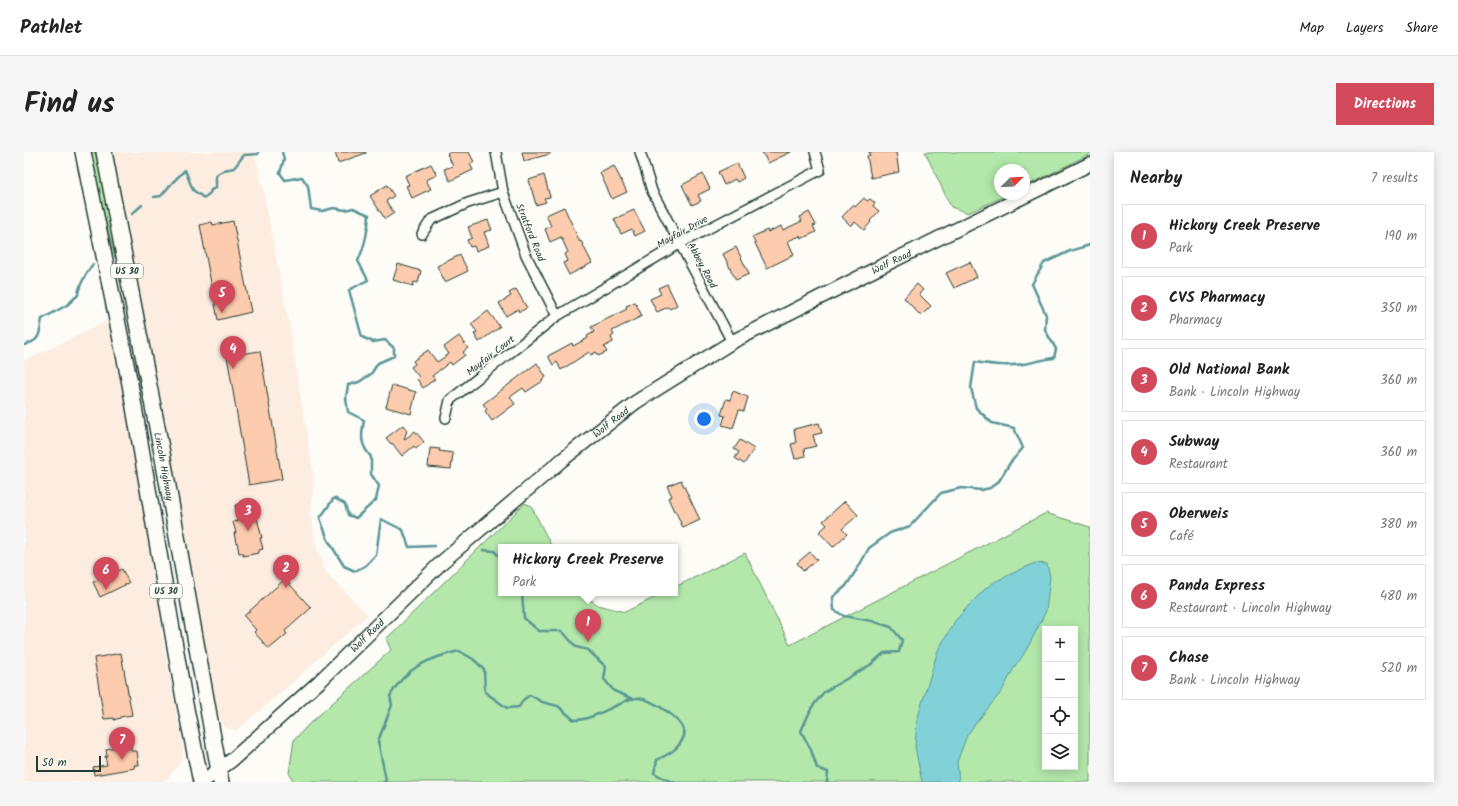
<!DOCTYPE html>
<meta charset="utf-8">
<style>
body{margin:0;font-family:Kalam,sans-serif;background:#f6f6f6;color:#222}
.controls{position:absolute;right:12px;bottom:12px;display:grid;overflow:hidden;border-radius:0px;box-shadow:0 2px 10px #0003}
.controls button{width:36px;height:36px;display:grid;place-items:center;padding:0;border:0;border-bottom:1px solid #e0e0e0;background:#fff;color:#222;font:20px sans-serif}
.compass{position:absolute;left:970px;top:12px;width:36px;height:36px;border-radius:50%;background:#fff;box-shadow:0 2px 10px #0003;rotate:66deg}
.scale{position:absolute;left:12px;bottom:10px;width:65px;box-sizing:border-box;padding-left:4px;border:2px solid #1f3d34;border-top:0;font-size:11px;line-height:14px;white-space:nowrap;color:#1f3d34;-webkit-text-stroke:3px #fdfcf7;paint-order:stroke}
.you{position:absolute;left:680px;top:267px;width:14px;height:14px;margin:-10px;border:3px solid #fff;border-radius:50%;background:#1a73e8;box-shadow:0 0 0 6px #1a73e833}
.badge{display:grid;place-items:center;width:26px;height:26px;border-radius:50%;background:#d1495b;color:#fff;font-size:13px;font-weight:700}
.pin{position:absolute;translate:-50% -33px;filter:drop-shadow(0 1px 2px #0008)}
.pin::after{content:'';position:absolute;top:21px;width:14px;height:12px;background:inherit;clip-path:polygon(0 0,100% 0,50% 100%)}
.popup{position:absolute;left:474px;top:392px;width:180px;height:52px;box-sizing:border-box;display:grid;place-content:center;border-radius:0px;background:#fff;filter:drop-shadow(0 1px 3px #0005);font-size:13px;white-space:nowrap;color:#767676}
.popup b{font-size:15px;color:#222}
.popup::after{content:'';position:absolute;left:50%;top:100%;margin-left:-8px;border:8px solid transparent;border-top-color:#fff}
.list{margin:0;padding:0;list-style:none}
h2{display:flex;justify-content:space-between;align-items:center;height:52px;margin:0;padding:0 16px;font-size:17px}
h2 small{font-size:13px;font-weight:400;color:#767676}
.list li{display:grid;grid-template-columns:26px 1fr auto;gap:12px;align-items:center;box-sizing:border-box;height:64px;margin:0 8px 8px;padding:0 8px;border:1px solid #e0e0e0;border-radius:0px}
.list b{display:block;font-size:15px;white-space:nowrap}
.list p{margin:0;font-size:13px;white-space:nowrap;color:#767676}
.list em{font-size:13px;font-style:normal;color:#767676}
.icon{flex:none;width:22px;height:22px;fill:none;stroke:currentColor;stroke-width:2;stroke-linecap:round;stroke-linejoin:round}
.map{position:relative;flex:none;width:1066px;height:630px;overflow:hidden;border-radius:0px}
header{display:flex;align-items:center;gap:24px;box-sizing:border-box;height:56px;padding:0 20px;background:#fff;border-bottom:1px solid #e0e0e0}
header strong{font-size:19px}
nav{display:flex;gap:22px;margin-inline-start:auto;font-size:14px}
.intro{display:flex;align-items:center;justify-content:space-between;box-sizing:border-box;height:96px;padding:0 24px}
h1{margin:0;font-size:28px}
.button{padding:10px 18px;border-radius:0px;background:#d1495b;color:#fff;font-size:14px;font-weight:700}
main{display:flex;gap:24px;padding:0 24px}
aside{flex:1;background:#fff;border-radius:0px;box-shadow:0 2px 10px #0003}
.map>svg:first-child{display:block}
.built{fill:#fdede1}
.green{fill:#b3e8aa;stroke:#69926f;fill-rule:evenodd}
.water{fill:#81d2d8;stroke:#5a9696}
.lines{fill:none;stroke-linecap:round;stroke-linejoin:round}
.stream{stroke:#5a9696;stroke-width:2.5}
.building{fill:#fdcbad;stroke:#1f3d34}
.minor-casing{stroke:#1f3d34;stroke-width:12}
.secondary-casing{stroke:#1f3d34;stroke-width:16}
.primary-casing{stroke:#1f3d34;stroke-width:18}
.minor{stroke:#fdfcf7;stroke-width:9}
.secondary{stroke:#fdfcf7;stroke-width:13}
.primary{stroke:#fdfcf7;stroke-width:15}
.labels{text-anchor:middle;stroke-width:3;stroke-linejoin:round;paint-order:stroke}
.shield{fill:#fdfcf7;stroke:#62766e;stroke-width:1}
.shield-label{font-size:9px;font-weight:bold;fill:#1f3d34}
.street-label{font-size:10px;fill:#1f3d34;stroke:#fdfcf7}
</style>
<header>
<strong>Pathlet</strong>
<nav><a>Map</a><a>Layers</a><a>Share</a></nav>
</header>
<div class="intro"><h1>Find us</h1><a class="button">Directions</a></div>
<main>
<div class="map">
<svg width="1066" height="630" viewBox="0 0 1066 630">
<rect width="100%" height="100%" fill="#fdfcf7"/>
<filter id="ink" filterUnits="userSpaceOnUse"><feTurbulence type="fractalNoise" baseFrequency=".025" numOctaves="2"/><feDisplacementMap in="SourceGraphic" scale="8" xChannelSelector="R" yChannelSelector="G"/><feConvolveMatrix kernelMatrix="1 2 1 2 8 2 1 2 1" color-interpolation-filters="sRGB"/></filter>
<g filter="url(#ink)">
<path class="built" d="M85,0H230L238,31L265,172L290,328L287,357L291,391L301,419L344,463L247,549L219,573L212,578L201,576L199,573L190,552Z
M88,167L131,419L138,482L159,595V602L157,608L153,615L140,630H0V209Z"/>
<path class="green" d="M67,0H71L81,36L94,106H91L74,38Z
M901,0H1066V2L1000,35V18H976V42H985L944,61L927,55Z
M501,351L507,354L528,395H477V441H556L574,453L601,460L640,441H651V435L721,401L766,493L1022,361L1066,375V630H270L265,621L270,588L283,574L367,498L362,487ZM1021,477H1051V615H1021Z"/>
<path class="water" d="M1011,411L1023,412L1026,425L1022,459L1005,493L996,508L992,512L978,539L948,576L943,583L933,610L935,630H898L891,595L893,568L914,498L931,469L947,451L962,436L972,429Z"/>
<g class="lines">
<path class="stream" d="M258,0L260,7L256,21L261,28L278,25L284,34L287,57L298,59L310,56L321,58L329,56L345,63C344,80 341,94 334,109L344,128L325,138L338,185L349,190L361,188L370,196V204L354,211L347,222L335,230L324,233L322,246L324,260L340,268C337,285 336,292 347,305V322L355,334L352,348L332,366L324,363L321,352L310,346L296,366L304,388L320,414L331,419L341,414L352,403L357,367L379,378L385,395L410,394
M130,45L137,44L149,30L161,18L169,38L180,46L186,41L187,38L192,36V23L200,18L210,16L220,3L234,2V0
M108,62L118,53
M0,193C17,188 15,183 18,167L43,153L54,143C54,135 64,118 69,112
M459,398L470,399L477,406
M498,441L500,466L515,479H538L552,495L564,498L582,515L580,527L590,539L609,547
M360,630L362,628L354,589L368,553L366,544C382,515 405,506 435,499L449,507L460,517L461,540L483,556L495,555L499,548L506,543L518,550L534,554L550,568C566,568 581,558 596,552C601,549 608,546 613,546C626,545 664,570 660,584C655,597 645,602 633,608L630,621L643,628L650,630
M803,630L804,620L793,616L787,598L777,579L788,555L800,540L846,513L860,501L875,500L878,488L867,475L848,469L820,464L810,458L809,445L822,434L835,414L845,396L866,381L886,374L917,341L937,336L957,338L966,336L975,329L986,311L999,296L990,276L968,271L952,256L947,236L951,210C970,213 987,215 1005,211C1014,209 1022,207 1030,206L1032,197L1021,178L1022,163L1008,132L1020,111L1046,99L1066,93"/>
</g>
<path class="building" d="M311,0H342V1L314,11Z
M428,0H445L450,10L446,12L449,18L426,29L420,17L429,14L423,2Z
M498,0H526V2L500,9Z
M738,0H767L744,11Z
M845,0H872L875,20L847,26L843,4L846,3Z
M713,11L720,26L713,30L711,27L700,33L694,20Z
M407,12L413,23L402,28L407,37L388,46L382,34L385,33L381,24Z
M590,14L603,40L588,47L576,21Z
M679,22L686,37L674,43L677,49L668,53L658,33Z
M520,23L526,45L520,46L522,50L512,53L505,28Z
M363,33L370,44L362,49L370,61L361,67L346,44Z
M840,46L843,49L846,47L851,51L849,54L855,59L846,69L847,70L840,78L831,70L827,74L818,65L829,53L831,55Z
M540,55L556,90L557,89L568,111L545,123L539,111L544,109L541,102L544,100L537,85L526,90L521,77L527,74L522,63Z
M610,58L621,79L611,84L608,77L597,82L590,67Z
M785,60L792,73L789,74L792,80L777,87L776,84L764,89L770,103L743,116L728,85L743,78L744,80L757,74L759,78L778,69L776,65Z
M464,68L468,78L460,80L465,94L452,99L450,94L446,95L443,88L448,86L444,75Z
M209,69L227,160L194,168L176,73L188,70L189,73Z
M712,95L725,122L712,128L699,102Z
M436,103L444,119L421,130L413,114Z
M946,110L953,125L930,136L922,121Z
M374,112L397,119L394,131L390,130L389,134L369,128Z
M643,132L653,153L646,157L644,155L633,160L626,147L637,142L634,136Z
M893,132L899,138L895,142L907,154L897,164L880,146Z
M492,137L503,156L495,160L494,157L482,164L475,151L487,144L485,141Z
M611,150L618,164L588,179L590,183L587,185L589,190L580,195L583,200L574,204L572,200L567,203L565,200L537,218L533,210L529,213L524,204L548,191L549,194L564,186L563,184L570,180L567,175L603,157L602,154Z
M464,159L476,175L455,190L450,182L453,180L447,172Z
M435,184L444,196L439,200L441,203L428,213L426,210L408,224L411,227L399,236L393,227L395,225L387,215L391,212L389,209L404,198L413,210L425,202L420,195Z
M236,199L258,327L225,333L203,204Z
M513,211L522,225L518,228L519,229L502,240L499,236L486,245L491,252L468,269L461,259L463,257L459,252Z
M368,233L392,240L387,262L362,255Z
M709,239L724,245L720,259L715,258L709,276L698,273L701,264L697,263L702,247L706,248Z
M795,271L798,281L789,283L792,294L780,297L781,304L771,307L767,292L772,291L770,277Z
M379,273L383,278L380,288L391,279L400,290L392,297L390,294L378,304L368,291L367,292L362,286Z
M716,288L730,297L720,312L711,306L715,300L710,297Z
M406,296L416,297L415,299L429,301L427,317L404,315Z
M657,328L676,368L659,376L651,358L650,359L644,346L648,344L643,334Z
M821,349L834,363L818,377L823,382L809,395L795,380L803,373L799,369Z
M226,351L229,367L233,366L238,386H236L239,397L235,398V401L219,404V401H215L213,390L212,391L210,381H212L209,370L214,369L211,353Z
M786,400L793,408L779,419L773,411Z
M98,417L105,431L76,445L69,430Z
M261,427L287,456L261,479L263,482L245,497L230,480L232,478L220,464Z
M97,501L108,563L96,565V566L90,568V566L80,567L70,506Z
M107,592V599H113L115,613H110L111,616L70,623L69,615L83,613L81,604H83L82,597Z"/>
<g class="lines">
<g class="minor-casing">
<path id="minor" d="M472,0L479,40L502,103L533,164
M616,0L628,39L708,190
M398,82L407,68L444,51L479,40
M422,266L426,248L533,164L655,92L796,18L791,0"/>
</g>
<g class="secondary-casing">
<g id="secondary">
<path id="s1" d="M178,630L208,608L296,529L418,410L538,308L612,250L708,190L850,118L1066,12"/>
</g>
</g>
<g class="primary-casing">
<g id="primary">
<path d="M59,0L106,232L160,547L177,630"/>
<path id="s2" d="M80,0L138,301L197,630"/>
</g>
</g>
<use href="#minor" class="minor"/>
<use href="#secondary" class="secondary"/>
<use href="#primary" class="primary"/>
</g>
</g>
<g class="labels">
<g class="shield">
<rect x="87" y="112" width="32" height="14" rx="3"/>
<rect x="126" y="432" width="32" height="14" rx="3"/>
</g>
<g class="shield-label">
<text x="103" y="122">US 30</text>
<text x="142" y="442">US 30</text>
</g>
<g class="street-label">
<text transform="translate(658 79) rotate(-29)" y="4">Mayfair Drive</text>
<text transform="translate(507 80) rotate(68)" y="4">Stratford Road</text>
<text dy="4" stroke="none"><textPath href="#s1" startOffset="869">Wolf Road</textPath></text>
<text transform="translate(679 113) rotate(62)" y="4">Abbey Road</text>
<text transform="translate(466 203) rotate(-38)" y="4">Mayfair Court</text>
<text dy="4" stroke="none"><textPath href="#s1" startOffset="545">Wolf Road</textPath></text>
<text dy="4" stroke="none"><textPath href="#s2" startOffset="320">Lincoln Highway</textPath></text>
<text dy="4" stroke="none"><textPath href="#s1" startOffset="221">Wolf Road</textPath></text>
</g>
</g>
</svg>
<div class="controls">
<button>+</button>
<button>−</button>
<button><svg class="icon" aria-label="locate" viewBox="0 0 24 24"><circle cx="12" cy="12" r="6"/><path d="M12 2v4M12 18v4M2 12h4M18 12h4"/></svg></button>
<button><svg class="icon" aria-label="layers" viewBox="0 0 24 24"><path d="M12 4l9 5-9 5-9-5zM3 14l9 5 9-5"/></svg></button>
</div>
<svg class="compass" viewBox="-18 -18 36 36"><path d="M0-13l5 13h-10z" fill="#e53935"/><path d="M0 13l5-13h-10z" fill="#767676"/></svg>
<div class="scale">50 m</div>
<div class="you"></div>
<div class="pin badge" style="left:564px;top:490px">1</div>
<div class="popup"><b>Hickory Creek Preserve</b>Park</div>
<div class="pin badge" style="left:262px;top:436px">2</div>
<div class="pin badge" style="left:224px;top:379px">3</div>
<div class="pin badge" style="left:209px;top:217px">4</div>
<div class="pin badge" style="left:198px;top:161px">5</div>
<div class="pin badge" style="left:82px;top:438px">6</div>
<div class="pin badge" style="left:98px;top:608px">7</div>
</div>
<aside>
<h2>Nearby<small>7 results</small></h2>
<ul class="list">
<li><span class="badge">1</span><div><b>Hickory Creek Preserve</b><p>Park</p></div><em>190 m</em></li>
<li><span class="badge">2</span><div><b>CVS Pharmacy</b><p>Pharmacy</p></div><em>350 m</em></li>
<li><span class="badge">3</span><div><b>Old National Bank</b><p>Bank · Lincoln Highway</p></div><em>360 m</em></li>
<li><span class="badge">4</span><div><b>Subway</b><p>Restaurant</p></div><em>360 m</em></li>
<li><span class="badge">5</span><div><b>Oberweis</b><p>Café</p></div><em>380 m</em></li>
<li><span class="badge">6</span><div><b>Panda Express</b><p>Restaurant · Lincoln Highway</p></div><em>480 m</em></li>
<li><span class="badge">7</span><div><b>Chase</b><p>Bank · Lincoln Highway</p></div><em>520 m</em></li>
</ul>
</aside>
</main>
